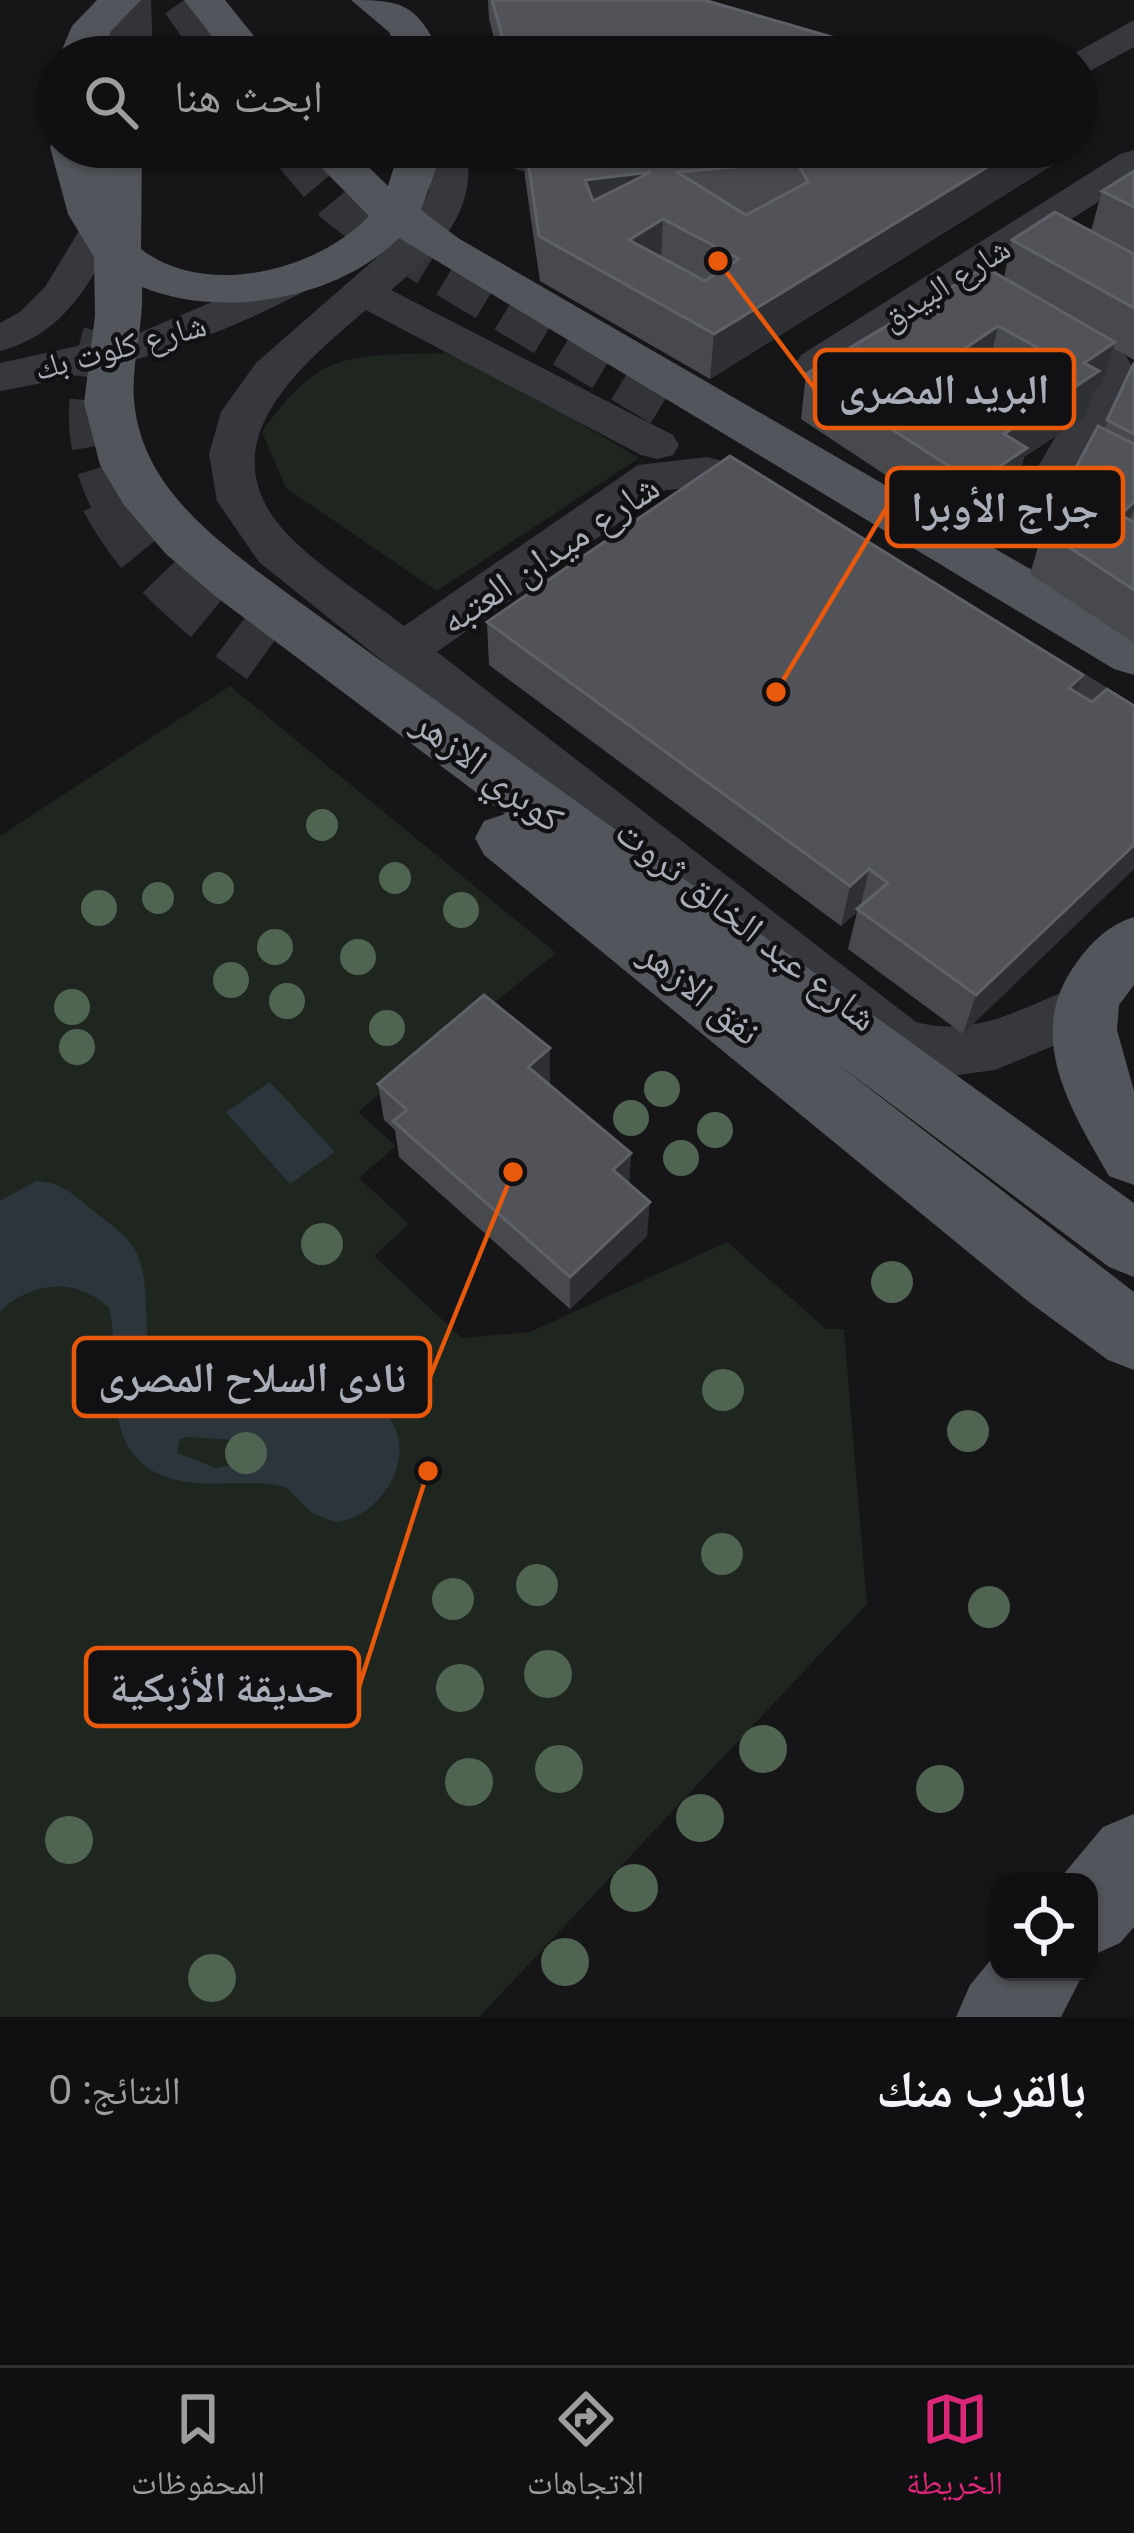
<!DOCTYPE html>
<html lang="ar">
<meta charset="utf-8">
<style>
body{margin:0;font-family:Poppins,"Noto Naskh Arabic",sans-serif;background:#1e1e20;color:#f1f3f6;direction:rtl}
.controls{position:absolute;right:36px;bottom:36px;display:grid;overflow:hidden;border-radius:24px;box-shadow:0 3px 9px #0004}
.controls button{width:108px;height:108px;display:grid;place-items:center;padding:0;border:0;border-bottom:3px solid #303032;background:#101012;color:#f1f3f6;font:60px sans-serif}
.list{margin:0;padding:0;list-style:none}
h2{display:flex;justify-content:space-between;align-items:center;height:156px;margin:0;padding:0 48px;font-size:51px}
h2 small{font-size:39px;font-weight:400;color:#9c9d9f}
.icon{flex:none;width:66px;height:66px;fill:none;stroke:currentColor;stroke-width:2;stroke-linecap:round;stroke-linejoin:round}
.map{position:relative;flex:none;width:1134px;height:2017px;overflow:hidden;direction:ltr}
.search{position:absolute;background:#101012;box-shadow:0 3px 9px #0004;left:36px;right:36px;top:36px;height:132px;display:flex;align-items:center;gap:30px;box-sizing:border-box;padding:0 42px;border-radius:66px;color:#9c9d9f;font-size:45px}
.sheet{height:348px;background:#101012}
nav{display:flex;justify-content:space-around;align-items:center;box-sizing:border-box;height:168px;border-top:3px solid #303032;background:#101012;font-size:33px;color:#9c9d9f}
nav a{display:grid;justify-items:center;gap:6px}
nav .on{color:#db2777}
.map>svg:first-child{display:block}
.green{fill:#1e261f}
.water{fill:#2c353c;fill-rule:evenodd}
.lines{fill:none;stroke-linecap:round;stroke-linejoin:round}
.major-tunnel-far1{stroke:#333438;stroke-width:46;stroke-dasharray:46 22;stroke-linecap:butt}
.major-tunnel{stroke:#333438;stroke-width:62;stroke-dasharray:62 30;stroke-linecap:butt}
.minor{fill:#37383d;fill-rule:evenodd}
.major{fill:#53555c;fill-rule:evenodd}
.tree{fill:#506452}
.wall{fill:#47494d;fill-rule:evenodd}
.shaded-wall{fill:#2f3033}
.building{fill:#525359;stroke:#5f6168;stroke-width:3;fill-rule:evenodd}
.labels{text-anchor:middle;stroke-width:9;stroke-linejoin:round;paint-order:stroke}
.far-street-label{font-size:33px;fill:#a8adb8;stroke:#111113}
.street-label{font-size:39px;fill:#a8adb8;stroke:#111113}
.leader{fill:none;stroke:#e8590c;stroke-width:4.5}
.callout-dot{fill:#e8590c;stroke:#111113;stroke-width:4.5}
.callout{fill:#111113;stroke:#e8590c;stroke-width:4.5}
.callout-label{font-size:42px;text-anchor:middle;font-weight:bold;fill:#a8adb8}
</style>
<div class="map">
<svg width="1134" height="2017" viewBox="0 0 1134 2017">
<rect width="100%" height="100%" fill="#161618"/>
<path class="green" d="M445,353L476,362L639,458L437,591L286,488L262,432C320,349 349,356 445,353Z
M230,686L556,953L358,1112L396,1146L359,1178L409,1224L374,1256L462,1338L530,1332L727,1242L826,1329H844L867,1604L479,2017H0V836Z"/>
<path class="water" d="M270,1082L335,1152L290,1184L226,1112Z
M36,1181C61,1182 73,1194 91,1209C106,1222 129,1235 137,1254C156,1296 133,1361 172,1393C226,1439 320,1380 369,1403C428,1430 393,1516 335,1522L312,1513L285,1487C252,1478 216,1488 182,1481C91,1464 124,1370 109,1308C77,1277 33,1281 0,1311V1201ZM188,1437L250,1441L259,1450L252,1462L216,1468L177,1453L180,1439Z"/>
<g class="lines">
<path class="major-tunnel-far1" d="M128,0L130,57
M184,0L224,57
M292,147L338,202L380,234L680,414
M106,334C88,393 84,443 113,500"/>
<path class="major-tunnel" d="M111,497C146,564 205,611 265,654"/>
<path class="minor" d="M1134,20V47L1077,78V57H1068Z
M428,147H466C479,211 437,252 391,290L673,435L679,445L673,455L657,459L641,455L366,310C295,370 200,450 294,541C327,572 368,598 404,626L638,465L707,457L740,466L788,494L795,505L788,516L772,520L706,487L665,490L437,652L916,1022C979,1039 1027,1004 1084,984L1104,991L1112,1008L1104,1025L995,1070L950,1076L879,1059L259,562L217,501L209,454L221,412L256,363L414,225L429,191Z
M482,147H606L619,157L614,165C575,175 507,183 482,147Z
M1134,150V179L831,373L816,377L801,373L795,364L801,355L1120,154Z
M99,217L113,221L119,229C89,284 65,334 0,351V323L20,312L45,287L85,221Z
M302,264L316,267L322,276L316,285C217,340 112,371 0,391V363L141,332Z
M1042,311C1071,319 1131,342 1134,375L1063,502L1047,506L1031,502L1024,491L1093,372L1027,333L1021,324L1027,315Z
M1010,633L1027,639L1134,704V747L1116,741L993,663L985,651L993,639Z"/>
<path class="major" d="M97,0H141L111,31L101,57H59L72,26Z
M184,0H225L271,57H228Z
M351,0C408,0 416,6 443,57H401L389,32Z
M56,138L57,147H94L97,163L98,147H142L141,249C205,299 317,271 369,216L301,147H348L388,186L400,147H444L421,210L458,238L1134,629V675L1114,669L399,238C338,299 222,320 142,287C144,326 131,363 134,400C141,487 216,540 280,588L1134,1203V1277L1109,1267L835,1062L1134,1292V1370L1108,1360L1029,1302L484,855L475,838L484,821L505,814L215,596L166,554L124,505L100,465L84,403L95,316L94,257L68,214L50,147Z
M1134,917V985L1119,1005L1117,1030L1134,1091V1185L1109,1176C1070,1108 1023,1034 1077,962C1093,940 1109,925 1134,917Z
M1134,1814V1927L1120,1943L1089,1957V1882H1057L1103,1827Z
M999,1950V1972H1084L1061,2017H956L970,1985Z"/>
</g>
<g class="tree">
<circle cx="322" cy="825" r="16"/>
<circle cx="395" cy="878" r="16"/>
<circle cx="218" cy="888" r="16"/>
<circle cx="158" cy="898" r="16"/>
<circle cx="99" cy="908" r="18"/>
<circle cx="461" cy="910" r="18"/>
<circle cx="275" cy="947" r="18"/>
<circle cx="358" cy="957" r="18"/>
<circle cx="231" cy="980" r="18"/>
<circle cx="287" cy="1001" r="18"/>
<circle cx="72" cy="1007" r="18"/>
<circle cx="387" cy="1028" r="18"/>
<circle cx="77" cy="1047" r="18"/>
<circle cx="662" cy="1089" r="18"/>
<circle cx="631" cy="1118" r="18"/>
<circle cx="715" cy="1130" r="18"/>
<circle cx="681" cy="1158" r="18"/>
<circle cx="322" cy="1244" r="21"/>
<circle cx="892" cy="1282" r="21"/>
<circle cx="723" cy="1390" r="21"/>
<circle cx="968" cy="1431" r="21"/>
<circle cx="246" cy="1453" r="21"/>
<circle cx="722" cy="1554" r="21"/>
<circle cx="537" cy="1585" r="21"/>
<circle cx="453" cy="1599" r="21"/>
<circle cx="989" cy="1607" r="21"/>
<circle cx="548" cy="1674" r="24"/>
<circle cx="460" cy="1688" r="24"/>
<circle cx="763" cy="1749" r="24"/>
<circle cx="559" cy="1769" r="24"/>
<circle cx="469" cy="1782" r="24"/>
<circle cx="940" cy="1789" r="24"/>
<circle cx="700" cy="1818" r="24"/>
<circle cx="69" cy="1840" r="24"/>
<circle cx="634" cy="1888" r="24"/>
<circle cx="565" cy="1962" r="24"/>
<circle cx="212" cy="1978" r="24"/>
</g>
<path class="wall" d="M488,0H704L861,57H499L489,19Z
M524,147H1060L1057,162L710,379L540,281L525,178Z
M1134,171V360L1113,348L1102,386L1093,392L1086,416L1024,457L1015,492L964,527L801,419L806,374L1004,278L1012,240L1091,231L1102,191ZM988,371L1001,378L956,410L943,402Z
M1134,363V643L1030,574L1043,530L1104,429Z
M487,622L1077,693L1092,702L963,1034L848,949L857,912L841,926L489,665Z
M550,1048V1085L631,1153L629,1184L647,1236L570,1309L399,1157L395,1130L384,1120L378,1084Z"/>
<path class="shaded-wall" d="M1020,147H1060L1057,162L710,379L714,334Z
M651,172L585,224V180Z
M663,219L661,263L629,240Z
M998,326L988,371L904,429L913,384Z
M1115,342L1102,386L1093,392L1086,416L1024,457L1015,492L964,527L975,483L1004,434L1084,363Z
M1134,502V508L1122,544L1120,515Z
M1083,675L1068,718L1069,688Z
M1134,845V869L963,1034L976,995Z
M869,869L860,909L841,926L850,886Z
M550,1048V1085L528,1067Z
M631,1153L629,1188L613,1170Z
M650,1202L647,1236L570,1309V1277Z"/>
<path class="building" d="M492,0H704L863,46L860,57H508Z
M526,147H1020L714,334L539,236ZM856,148L846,160L799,166L808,182L746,215L677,172L803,161L799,153ZM651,172L593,201L585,180ZM663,219L739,259L705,281L629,240Z
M1134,171V207L1102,191Z
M1055,212L1134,254V308L1012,240Z
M985,267L1115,342L1084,363L1099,371L1004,434L1027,448L975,483L806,374ZM998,326L1042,350L956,410L913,384Z
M1134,363V434L1107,420Z
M1098,426L1134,444V502L1120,515L1134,522V590L1043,530Z
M730,456L1083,675L1069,688L1092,702L1107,689L1134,706V845L976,995L857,909L888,883L869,869L850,886L487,622Z
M484,995L550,1048L528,1067L631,1153L613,1170L650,1202L570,1277L393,1121L407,1110L378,1084Z"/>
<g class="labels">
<g class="far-street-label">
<text transform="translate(945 283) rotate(-32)" y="12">شارع البيدق</text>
<text transform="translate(120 346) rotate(-15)" y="12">شارع كلوت بك</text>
</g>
<g class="street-label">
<text transform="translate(549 553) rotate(-34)" y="14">شارع ميدان العتبه</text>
<text transform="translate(489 770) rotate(37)" y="14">كوبري الازهر</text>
<text transform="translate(747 924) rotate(38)" y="14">شارع عبد الخالق ثروت</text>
<text transform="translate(701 992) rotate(39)" y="14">نفق الازهر</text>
</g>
</g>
<path class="leader" d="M718 261L815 389M776 692L887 507M513 1172L430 1377M428 1471L359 1687"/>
<g class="callout-dot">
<circle cx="718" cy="261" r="12"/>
<circle cx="776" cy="692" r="12"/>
<circle cx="513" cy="1172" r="12"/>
<circle cx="428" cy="1471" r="12"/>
</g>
<g class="callout">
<rect x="815" y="350" width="259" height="78" rx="12"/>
<rect x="887" y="468" width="236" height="78" rx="12"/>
<rect x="74" y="1338" width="356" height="78" rx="12"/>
<rect x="86" y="1648" width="273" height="78" rx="12"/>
</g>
<g class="callout-label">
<text x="944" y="404">البريد المصرى</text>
<text x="1005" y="522">جراج الأوبرا</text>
<text x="252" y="1392">نادى السلاح المصرى</text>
<text x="222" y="1702">حديقة الأزبكية</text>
</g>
</svg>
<div class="controls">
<button><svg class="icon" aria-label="locate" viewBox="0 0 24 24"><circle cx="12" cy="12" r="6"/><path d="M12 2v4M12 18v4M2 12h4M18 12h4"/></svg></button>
</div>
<div class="search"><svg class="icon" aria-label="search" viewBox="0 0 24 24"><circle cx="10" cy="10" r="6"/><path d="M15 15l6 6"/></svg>ابحث هنا</div>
</div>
<section class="sheet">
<h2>بالقرب منك<small>النتائج: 0</small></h2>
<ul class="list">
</ul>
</section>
<nav>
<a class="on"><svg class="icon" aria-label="map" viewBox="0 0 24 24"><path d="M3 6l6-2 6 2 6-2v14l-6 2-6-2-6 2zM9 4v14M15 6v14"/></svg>الخريطة</a>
<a><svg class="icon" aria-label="directions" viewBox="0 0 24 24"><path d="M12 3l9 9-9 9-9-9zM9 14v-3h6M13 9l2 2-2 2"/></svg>الاتجاهات</a>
<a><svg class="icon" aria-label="saved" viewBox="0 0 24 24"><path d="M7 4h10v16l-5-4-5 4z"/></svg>المحفوظات</a>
</nav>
